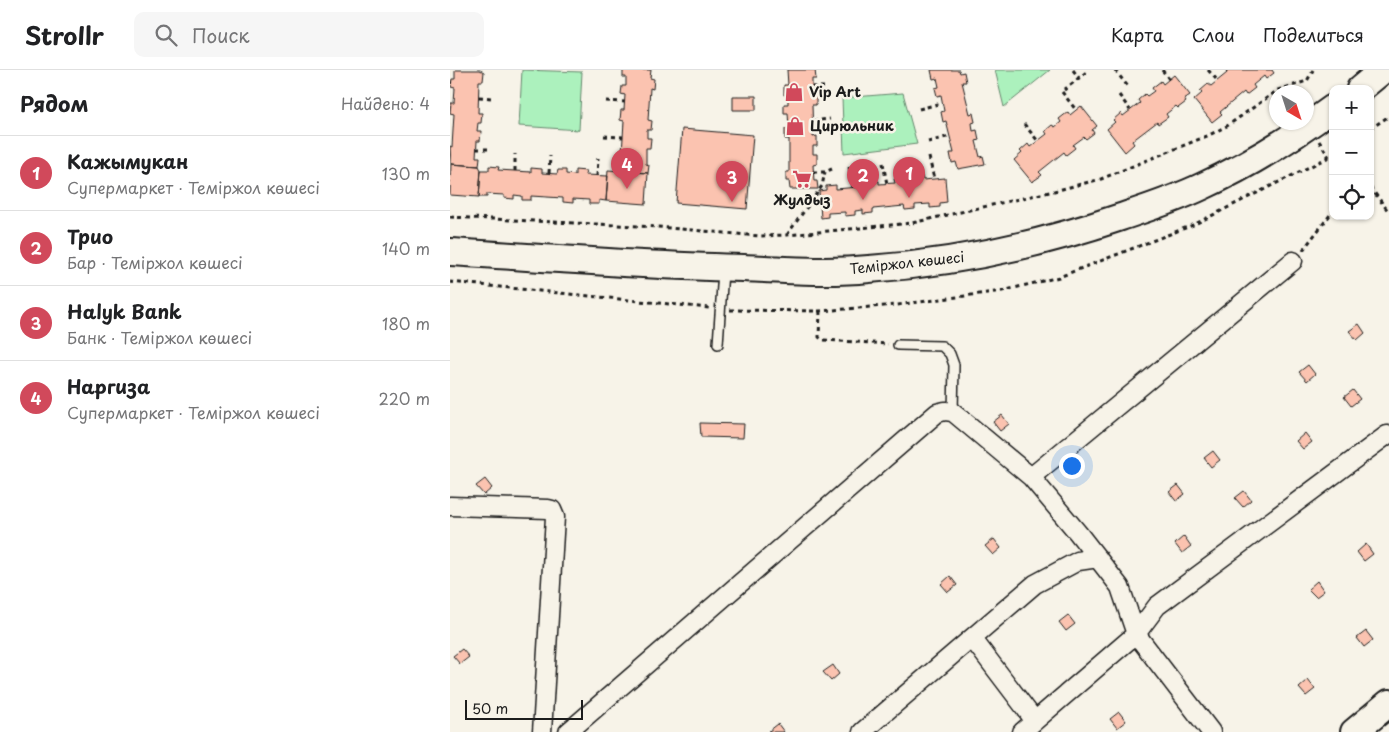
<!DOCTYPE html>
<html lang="ru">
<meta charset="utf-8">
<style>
body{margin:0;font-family:"Playpen Sans",sans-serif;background:#f6f6f6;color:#202124}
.controls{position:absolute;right:15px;top:15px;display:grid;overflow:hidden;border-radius:10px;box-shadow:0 1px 4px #0004}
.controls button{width:45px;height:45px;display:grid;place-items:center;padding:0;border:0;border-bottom:1px solid #e0e0e0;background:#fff;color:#202124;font:25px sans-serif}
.compass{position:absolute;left:819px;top:15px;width:45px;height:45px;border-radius:50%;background:#fff;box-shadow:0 1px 4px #0004;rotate:141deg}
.scale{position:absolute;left:15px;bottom:12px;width:118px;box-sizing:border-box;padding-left:5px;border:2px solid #1c1c1c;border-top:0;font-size:14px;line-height:18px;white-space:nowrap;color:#1c1c1c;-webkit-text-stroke:4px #f7f3e8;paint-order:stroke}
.you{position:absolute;left:621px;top:395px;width:18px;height:18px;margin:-12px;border:4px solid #fff;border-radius:50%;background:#1a73e8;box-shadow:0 0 0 8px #1a73e833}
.badge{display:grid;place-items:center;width:32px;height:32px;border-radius:50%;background:#d1495b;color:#fff;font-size:16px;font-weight:700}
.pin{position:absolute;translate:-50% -41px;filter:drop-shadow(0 1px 2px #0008)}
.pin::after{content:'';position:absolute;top:26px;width:18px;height:15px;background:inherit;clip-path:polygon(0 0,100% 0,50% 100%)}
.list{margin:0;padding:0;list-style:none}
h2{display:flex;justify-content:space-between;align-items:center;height:65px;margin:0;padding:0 20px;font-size:21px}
h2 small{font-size:16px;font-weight:400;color:#757577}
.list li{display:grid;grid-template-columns:32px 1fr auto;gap:15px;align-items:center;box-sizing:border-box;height:75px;padding:0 20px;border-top:1px solid #e0e0e0}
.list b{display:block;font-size:19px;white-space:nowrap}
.list p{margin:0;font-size:16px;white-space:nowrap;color:#757577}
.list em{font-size:16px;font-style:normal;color:#757577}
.icon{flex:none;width:28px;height:28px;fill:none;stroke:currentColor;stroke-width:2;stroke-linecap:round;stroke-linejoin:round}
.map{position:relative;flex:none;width:939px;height:662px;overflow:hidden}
header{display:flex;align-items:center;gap:30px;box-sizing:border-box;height:70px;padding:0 25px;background:#fff;border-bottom:1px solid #e0e0e0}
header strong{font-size:24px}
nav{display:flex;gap:28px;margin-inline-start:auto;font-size:18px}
.search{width:350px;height:45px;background:#f6f6f6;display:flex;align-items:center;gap:12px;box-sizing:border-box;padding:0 18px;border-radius:10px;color:#757577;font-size:19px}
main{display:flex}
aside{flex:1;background:#fff}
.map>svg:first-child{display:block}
.green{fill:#acf1bd;stroke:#64866c}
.building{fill:#fbc3b0;stroke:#1c1c1c}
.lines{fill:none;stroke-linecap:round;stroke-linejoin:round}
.lane-casing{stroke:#1c1c1c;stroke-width:12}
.street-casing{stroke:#1c1c1c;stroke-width:21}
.secondary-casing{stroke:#1c1c1c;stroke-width:30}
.path{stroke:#1c1c1c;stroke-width:3;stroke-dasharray:4 4;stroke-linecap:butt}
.lane{stroke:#f7f3e8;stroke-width:9}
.street{stroke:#f7f3e8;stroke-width:18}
.secondary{stroke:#f7f3e8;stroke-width:26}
.labels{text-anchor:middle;stroke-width:5;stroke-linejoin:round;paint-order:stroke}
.poi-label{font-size:14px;font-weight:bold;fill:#1c1c1c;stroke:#f7f3e8;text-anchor:start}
.street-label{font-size:14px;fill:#1c1c1c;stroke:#f7f3e8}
</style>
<header>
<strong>Strollr</strong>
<div class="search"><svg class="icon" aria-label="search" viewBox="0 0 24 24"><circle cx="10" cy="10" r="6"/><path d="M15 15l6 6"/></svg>Поиск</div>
<nav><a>Карта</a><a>Слои</a><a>Поделиться</a></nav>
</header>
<main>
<aside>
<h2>Рядом<small>Найдено: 4</small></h2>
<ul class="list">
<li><span class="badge">1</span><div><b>Кажымукан</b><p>Супермаркет · Теміржол көшесі</p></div><em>130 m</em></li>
<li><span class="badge">2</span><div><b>Трио</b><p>Бар · Теміржол көшесі</p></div><em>140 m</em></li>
<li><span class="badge">3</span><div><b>Halyk Bank</b><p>Банк · Теміржол көшесі</p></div><em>180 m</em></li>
<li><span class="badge">4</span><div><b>Наргиза</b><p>Супермаркет · Теміржол көшесі</p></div><em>220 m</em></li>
</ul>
</aside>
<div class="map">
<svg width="939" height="662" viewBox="0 0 939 662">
<rect width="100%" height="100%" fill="#f7f3e8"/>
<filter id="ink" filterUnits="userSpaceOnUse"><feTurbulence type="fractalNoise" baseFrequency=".02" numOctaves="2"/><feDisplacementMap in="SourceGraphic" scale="10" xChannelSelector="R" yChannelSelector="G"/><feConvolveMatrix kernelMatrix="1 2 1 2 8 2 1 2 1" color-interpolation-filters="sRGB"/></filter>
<g filter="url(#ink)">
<path class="green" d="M72,0L132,2L129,60L69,56Z
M545,0H600L554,37Z
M453,23L467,74L394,83L392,28Z"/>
<path class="building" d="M5,0H30L34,2L33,11H29L28,43H32L31,53H28L27,61H31L30,71H27L26,87H30L29,96L1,94L0,76L2,77L4,44L0,43L1,33H4L5,18L1,17L2,9H5Z
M173,0H201L200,8L204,9L203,19L200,18L198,50L202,51L201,60H197V68H201L200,78H196V94L199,95L198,103L171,101V93H168V83L172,84L174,51L170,50L171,40H174L175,25L171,24L172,16H176V7H173Z
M337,0H365L366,9H362V25H366V35H362L363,67L367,66V76H363V84H367V94L363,95L364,111H367L368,119H340L339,111H336V102H339V69H335V59L339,58L338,43H334V34H338V25H334V15H338Z
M481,0H509L510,3L514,2L516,12H512L520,44L523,43L525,52L522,53L523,61L527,60L529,70L526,71L530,87L533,86L535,94L508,99L506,92L502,93L500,83H504L496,51L493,52L491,42L494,41L491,25L487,26L485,18L489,17L487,8L483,9Z
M822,0L824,3L816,9L814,6L803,15L805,18L796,25L794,22L770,42L772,44L762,52L744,30L752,23L750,21L758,14L761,16L777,3L776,0Z
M724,5L740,25L734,29L736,32L728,38L726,36L716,44L718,47L708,54L707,52L682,71L684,74L675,82L657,59L665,52L663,50L671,43L673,46L690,33L688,30L695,24L697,26L704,21L702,18L711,11L713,14Z
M283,26H306V40H283Z
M631,36L647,56L642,60L644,63L636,69L634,67L623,75L625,78L616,85L614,82L589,102L592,105L582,112L564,90L572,83L570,81L578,74L580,77L597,64L595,61L602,55L605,57L611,52L609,49L618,42L620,45Z
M232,59L303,65L297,139L226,133Z
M1,94L29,96L31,100L29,127L0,125Z
M39,96L49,97L48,100L81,102V98L92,99V103L107,104L108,100H116V104L125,105V100L136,101L135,105L158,106L156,131L149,130V134H139V130L123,129V133L113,132V128L81,126V130H72V126L64,125V129L54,128V125L37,124V127H29L31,100H39Z
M158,100L198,103L196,134L156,131Z
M472,106L473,110L495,108L497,132L490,133V137L480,138V134L465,135V139L455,140L454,136L423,139V143L413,144V140L405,141V145L395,146V142L378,143V147L371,148L369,121L376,120V116L386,115V119L419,116L418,112L429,111V114L445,113L444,109L453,108V112L462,111V107Z
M909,254L915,263L907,270L899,261Z
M858,295L865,304L857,311L849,302Z
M903,320L910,329L901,336L894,327Z
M552,345L559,354L550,361L543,352Z
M250,353L294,354L293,368L251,367Z
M855,363L862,372L853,379L846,371Z
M763,381L770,390L761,397L754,388Z
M35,409L42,418L34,425L26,416Z
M728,415L735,424L726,431L719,422Z
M794,421L801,430L793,437L785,428Z
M734,466L741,476L732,483L725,474Z
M544,469L551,478L543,485L535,476Z
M916,474L923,484L914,491L907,482Z
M500,506L507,515L498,522L491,514Z
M867,511L874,521L866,527L858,519Z
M618,545L625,554L616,561L609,552Z
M916,561L923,570L914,577L907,568Z
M12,579L19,587L10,594L3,586Z
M383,595L389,604L381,611L373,602Z
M858,610L865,619L856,626L849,618Z
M669,642L676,651L667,658L660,649Z
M328,654L334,662H320L319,661Z"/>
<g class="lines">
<g class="lane-casing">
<path id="lane" d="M268,274L273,201
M448,275L492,276L500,284L504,295L503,342"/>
</g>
<g class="street-casing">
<path id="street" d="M581,407L843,191
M0,436L98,439L102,440L105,447L92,662
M686,564L707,536L937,365
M522,568L585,651
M118,662L487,343L495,341L503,342L581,407L628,463L670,517L686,564
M412,662L585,514L628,491L648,488
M572,662L686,564L761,662"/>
</g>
<g class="secondary-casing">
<path id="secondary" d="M910,19L933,0
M0,182C98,188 196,196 294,198C336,200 378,203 419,199C505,193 589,175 671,147C698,138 726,129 753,116C799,95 842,68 883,38
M904,662L939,633"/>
</g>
<path class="path" d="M623,0L629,8
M665,0L679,18
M712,0L719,9
M758,0L768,11
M362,17H378
M614,20L639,0
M612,22L626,40
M669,25L680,40
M29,27L42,28
M156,31L175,32
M469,39L492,33
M363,51L380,49
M574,54L588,71
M920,59L939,46
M154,66L173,67
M869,71L879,87
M478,72L500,66
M26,79H40
M479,87L484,109
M433,93L437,114
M399,97L403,117
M65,101V84
M363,102H375L382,99
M99,103L100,86
M147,106L148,88
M920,117L939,142
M0,147L208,157L309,166L337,165L462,153L604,121L651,109L757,66L777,56L828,20L857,11L863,0
M337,165L372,116L375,102
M853,180L883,141
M0,212L259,238
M280,240L370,241L447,235L552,221L609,207L743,155L883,85
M370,241L369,267L373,270L438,274"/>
<use href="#lane" class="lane"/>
<use href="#street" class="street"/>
<use href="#secondary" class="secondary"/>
</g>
</g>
<defs>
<g id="shop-bare" transform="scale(1.5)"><path d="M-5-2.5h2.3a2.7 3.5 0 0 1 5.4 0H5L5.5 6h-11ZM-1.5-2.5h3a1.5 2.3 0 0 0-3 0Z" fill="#d1495b" stroke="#f7f3e8" stroke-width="2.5" paint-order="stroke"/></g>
<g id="supermarket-bare" transform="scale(1.5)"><path d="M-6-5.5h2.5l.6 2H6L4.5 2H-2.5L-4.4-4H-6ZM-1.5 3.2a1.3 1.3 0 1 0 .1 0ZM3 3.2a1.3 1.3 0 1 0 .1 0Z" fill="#d1495b" stroke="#f7f3e8" stroke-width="2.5" paint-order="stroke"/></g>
</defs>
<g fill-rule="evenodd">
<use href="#shop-bare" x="344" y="22"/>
<use href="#shop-bare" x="345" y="56"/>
<use href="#supermarket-bare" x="352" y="109"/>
</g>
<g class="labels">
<g class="poi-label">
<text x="359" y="27">Vip Art</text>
<text x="360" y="61">Цирюльник</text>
<text x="352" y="135" text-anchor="middle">Жулдыз</text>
</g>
<g class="street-label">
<text transform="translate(457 193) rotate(-6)" y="5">Теміржол көшесі</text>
</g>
</g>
</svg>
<div class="controls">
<button>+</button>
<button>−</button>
<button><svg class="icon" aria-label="locate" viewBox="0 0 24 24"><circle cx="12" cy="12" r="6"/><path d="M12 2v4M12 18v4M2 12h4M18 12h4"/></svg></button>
</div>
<svg class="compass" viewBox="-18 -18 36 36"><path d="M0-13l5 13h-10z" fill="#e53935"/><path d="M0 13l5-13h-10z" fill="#757577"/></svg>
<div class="scale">50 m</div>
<div class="you"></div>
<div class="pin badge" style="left:459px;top:128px">1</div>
<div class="pin badge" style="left:413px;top:130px">2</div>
<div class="pin badge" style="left:282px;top:132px">3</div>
<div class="pin badge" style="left:177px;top:119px">4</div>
</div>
</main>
